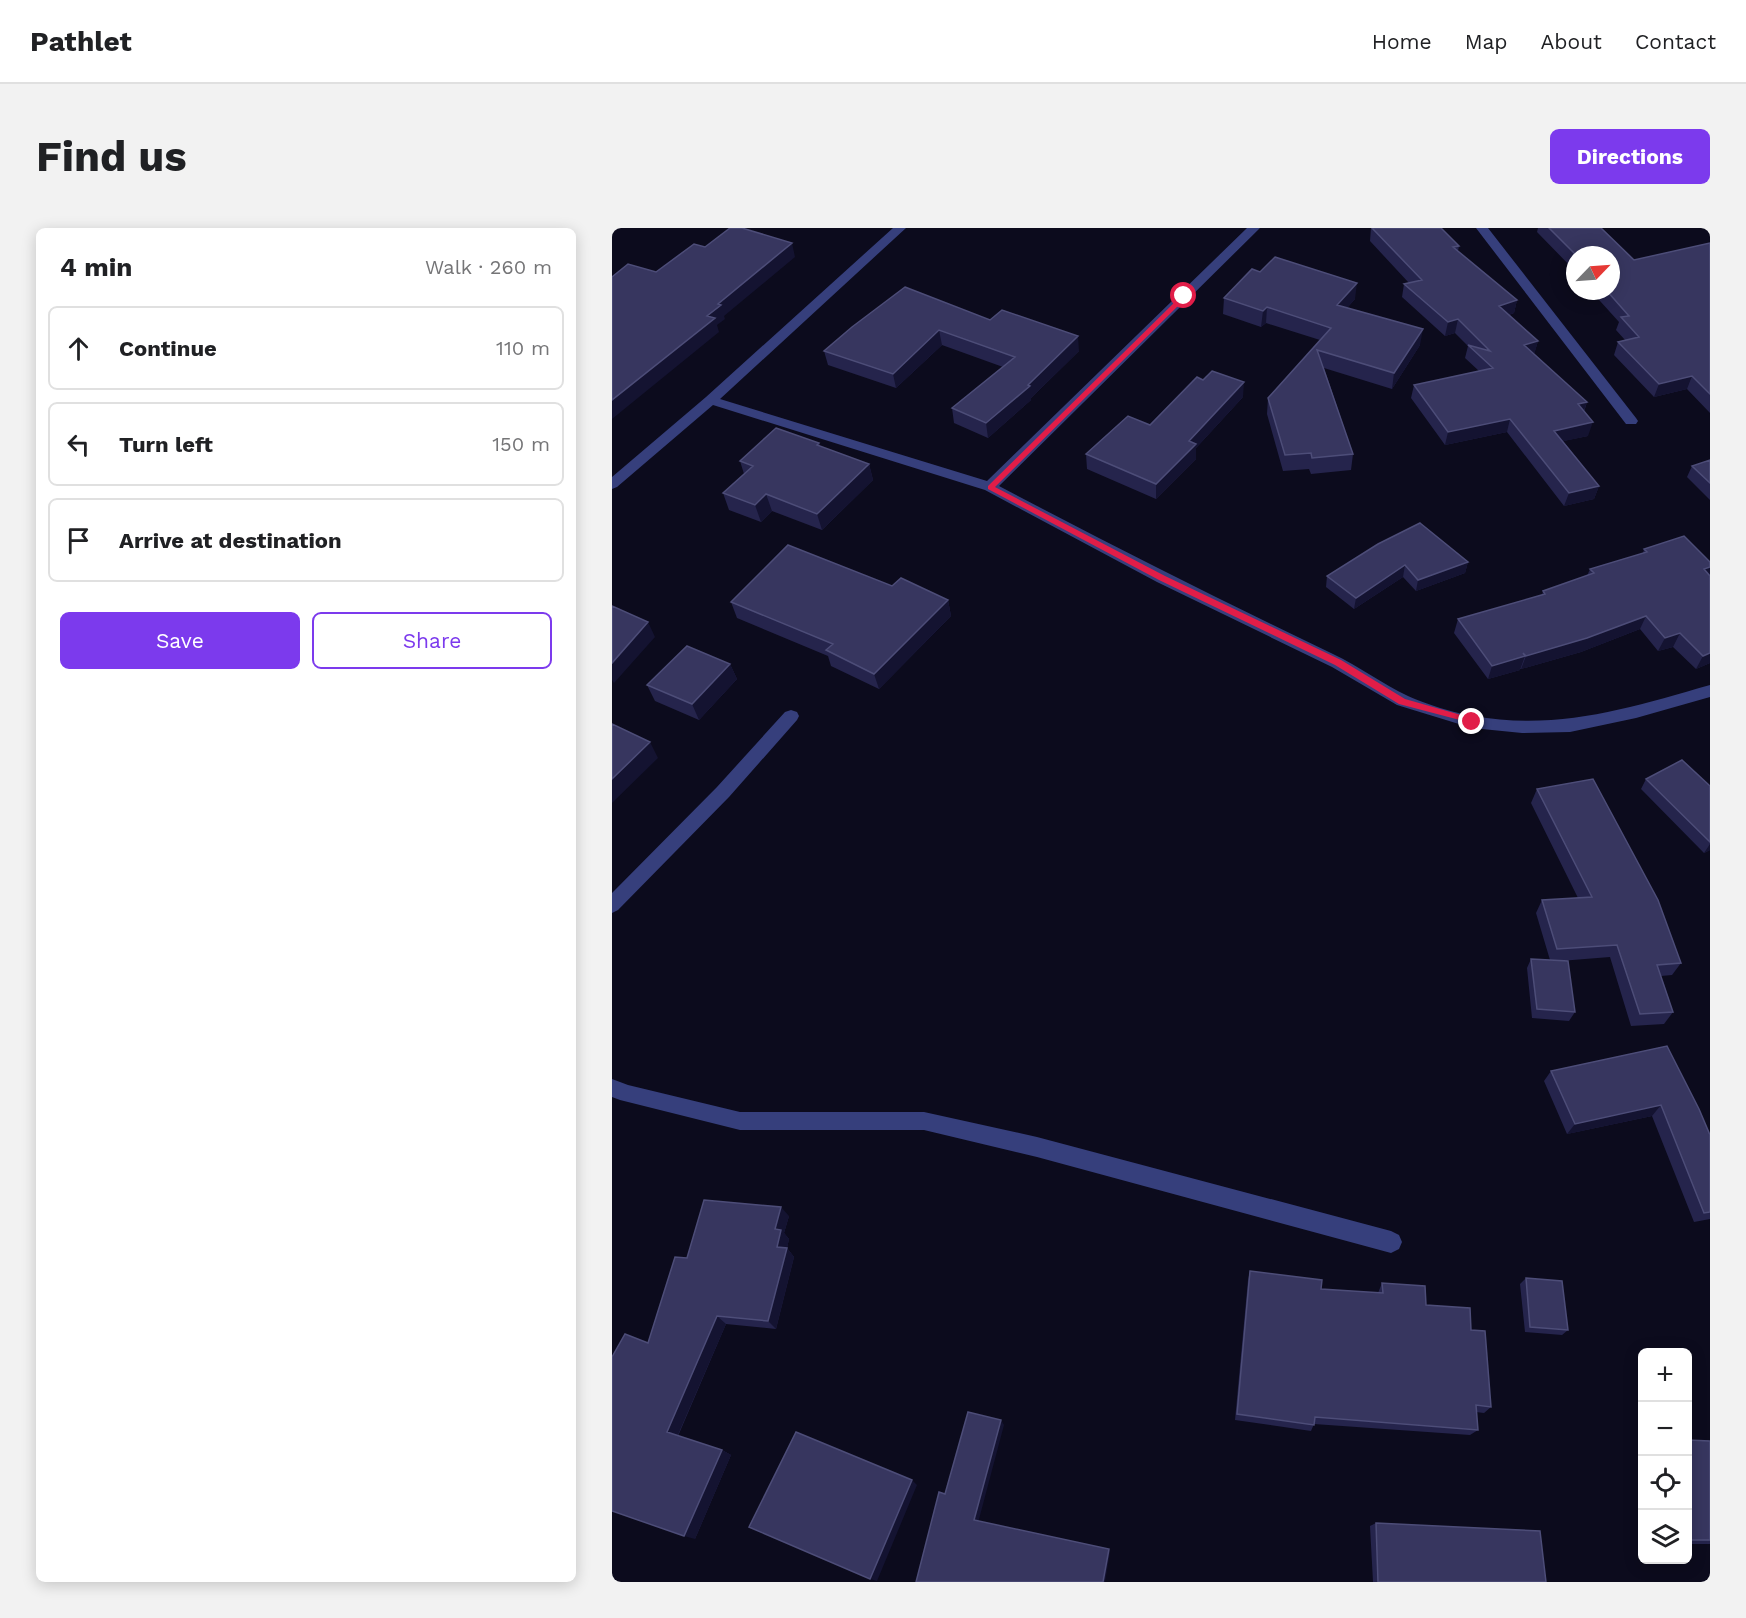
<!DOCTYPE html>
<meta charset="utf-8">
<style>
body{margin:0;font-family:"Work Sans",sans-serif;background:#f2f2f2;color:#202124}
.controls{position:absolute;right:18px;bottom:18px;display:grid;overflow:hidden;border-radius:9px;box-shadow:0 3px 15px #0003}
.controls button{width:54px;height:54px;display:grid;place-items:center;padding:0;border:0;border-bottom:2px solid #e0e0e0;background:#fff;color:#202124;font:30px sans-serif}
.compass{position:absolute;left:954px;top:18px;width:54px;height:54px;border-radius:50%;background:#fff;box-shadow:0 3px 15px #0003;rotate:65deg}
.stop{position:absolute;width:18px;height:18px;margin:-14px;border:4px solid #e11d48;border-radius:50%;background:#fff}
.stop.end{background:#e11d48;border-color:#fff;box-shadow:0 2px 6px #0008}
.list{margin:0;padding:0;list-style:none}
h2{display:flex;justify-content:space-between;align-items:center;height:78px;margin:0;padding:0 24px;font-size:26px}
h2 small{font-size:20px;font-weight:400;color:#757577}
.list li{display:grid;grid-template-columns:39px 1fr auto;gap:18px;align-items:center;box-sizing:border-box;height:84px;margin:0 12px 12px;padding:0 12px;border:2px solid #e0e0e0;border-radius:9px}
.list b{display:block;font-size:22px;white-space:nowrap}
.list em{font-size:20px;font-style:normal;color:#757577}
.actions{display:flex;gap:12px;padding:18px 24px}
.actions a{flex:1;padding:14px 0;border:2px solid #7c3aed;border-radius:9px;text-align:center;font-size:21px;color:#7c3aed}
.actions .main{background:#7c3aed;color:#fff}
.icon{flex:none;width:33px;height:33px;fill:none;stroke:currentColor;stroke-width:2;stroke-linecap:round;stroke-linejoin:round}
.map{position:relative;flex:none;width:1098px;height:1354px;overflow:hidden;border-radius:9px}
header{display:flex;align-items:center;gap:36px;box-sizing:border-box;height:84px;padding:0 30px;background:#fff;border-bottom:2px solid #e0e0e0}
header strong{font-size:28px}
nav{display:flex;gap:33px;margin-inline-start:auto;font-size:21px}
.intro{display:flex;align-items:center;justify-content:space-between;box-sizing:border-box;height:144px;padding:0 36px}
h1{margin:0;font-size:42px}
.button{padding:15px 27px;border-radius:9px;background:#7c3aed;color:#fff;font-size:21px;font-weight:700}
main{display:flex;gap:36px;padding:0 36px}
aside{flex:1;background:#fff;border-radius:9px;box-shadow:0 3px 15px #0003}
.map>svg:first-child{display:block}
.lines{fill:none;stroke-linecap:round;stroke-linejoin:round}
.minor{fill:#363f7c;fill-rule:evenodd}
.wall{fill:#25244c}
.shaded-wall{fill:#141331}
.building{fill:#37365f;stroke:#4d4d78;stroke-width:1.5}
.route{fill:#e11d48}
</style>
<header>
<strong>Pathlet</strong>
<nav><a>Home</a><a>Map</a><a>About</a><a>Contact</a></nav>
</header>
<div class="intro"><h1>Find us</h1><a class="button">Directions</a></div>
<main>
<aside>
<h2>4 min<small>Walk · 260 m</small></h2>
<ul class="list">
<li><svg class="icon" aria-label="ahead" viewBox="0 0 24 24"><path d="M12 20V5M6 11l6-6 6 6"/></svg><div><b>Continue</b></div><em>110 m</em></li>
<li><svg class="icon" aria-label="left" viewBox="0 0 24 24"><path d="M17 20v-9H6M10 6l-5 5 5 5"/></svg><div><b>Turn left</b></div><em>150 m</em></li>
<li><svg class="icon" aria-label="arrive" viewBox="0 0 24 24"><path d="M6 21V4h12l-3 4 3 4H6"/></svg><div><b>Arrive at destination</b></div></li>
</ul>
<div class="actions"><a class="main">Save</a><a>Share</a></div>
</aside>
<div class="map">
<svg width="1098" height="1354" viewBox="0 0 1098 1354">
<rect width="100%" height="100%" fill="#0c0b1d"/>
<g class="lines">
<path class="minor" d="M281,0H294L108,171L375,253L635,0H648L387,258C497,316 608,372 721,426C747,438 770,456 796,468C813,476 843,485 861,488C947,503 1017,480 1098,457V469L1024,490L958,504L910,505L860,500L785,477L720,439L545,354L373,262L101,177L5,259L0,261V249L94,169Z
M864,0H876L1024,190L1026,193L1024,196H1014Z
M179,482L185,484L187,488L185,492L117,569L6,682L0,685V665L105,559L173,484Z
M0,851L16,857L128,884H312L425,909L779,1003L787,1007L790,1014L787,1021L779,1025L425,929L312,902H128L8,872L0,869Z"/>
</g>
<path class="wall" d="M759,0L847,18L846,23L905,72L902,85L897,87L926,113L922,126L975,174L972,184L976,208L951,213L987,258L982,271L952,278L895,204L833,217L799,170L802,157L867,143L853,130L856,118L843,105L833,108L790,69L792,56L797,55L758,13Z
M926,0H989L1022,32L1098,15V185L1075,161L1042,169L1002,127L1006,114L1013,112L1004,102L1007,94L979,63H999V27H963V43L925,4Z
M612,70L743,71L735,80L808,117L780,161L712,140L741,226L739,242L699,246L697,241L671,243L655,186L656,170L708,112L654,95L649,99L611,86Z
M378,92L467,123L419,170V172L376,210L342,195L340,180L391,139L330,117L284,160L216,137L212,123Z
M631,169L584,220V231L544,271L475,241L474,226L538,197Z
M207,215L208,218L257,236L261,252L210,302L160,283L149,294L117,282L111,265L132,246L128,233Z
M1098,232V272L1075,249L1080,238Z
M766,316L856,334L853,345L804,363L791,349L742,381L714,359L715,348Z
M1032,321L1098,334V435L1084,441L1061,419L1046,423L1028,401L969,424L909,441H908V442L876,451L842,405L846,391L930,367L931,363L975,348L978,341L1031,325Z
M280,358L336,372L339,388L267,461L219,438L216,428L125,390L119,374Z
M118,436L125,451L87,492L43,473L35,457Z
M1034,551L1098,558V622L1092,625L1029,561Z
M925,561L1069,735L1060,747L1049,748L1061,784L1052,796L1019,798L998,729L948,733L963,784L957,793L920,790L915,740L919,731L938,732L924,685L930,672L966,670L919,575Z
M1055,818L1098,907V991L1082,994L1040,888L955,906L932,853L939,843Z
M177,988L172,1005L177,1011L175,1020L182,1029L164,1101L114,1096L66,1208L110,1222L119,1227L83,1311L36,1115L75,1030Z
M638,1043L709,1061L766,1065L770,1055L814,1077L859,1102L879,1179L872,1185L864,1184L866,1202L858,1207L702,1196L699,1203L623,1192L636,1052Z
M914,1050L956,1102L950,1107L913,1104L908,1056Z
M1076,1212L1098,1213V1316H1076Z
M764,1295L934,1354H761L758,1298Z"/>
<path class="shaded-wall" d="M180,15L183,29L112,88L113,91L105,97L107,104L0,191V172L95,88L106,76Z
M745,55L743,71L723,93L725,77Z
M905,72L902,85L884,91L887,78Z
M655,79L654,95L649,99L651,83Z
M846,91L843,105L833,108L836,94Z
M811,101L808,117L780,161L782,145Z
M327,102L330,117L284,160L281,146Z
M466,108L467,123L419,170V172L376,210L374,195L416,157Z
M926,113L922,127L912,117Z
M1080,148L1075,161L1042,169L1047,156Z
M632,154L631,169L584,220V231L544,271V256L577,213Z
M975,174L970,188L966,176Z
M898,191L895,204L833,217L836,204Z
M981,194L976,208L938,216L942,203Z
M257,236L261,252L210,302L205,286Z
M987,258L982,271L952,278L957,265Z
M154,266L160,283L149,294L143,277Z
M856,334L853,345L804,363L806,352Z
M793,337L791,349L742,381L744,370Z
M1098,339V346L1095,352L1092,341Z
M336,372L339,388L267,461L262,446Z
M1034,388L1028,401L969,424L909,441L914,428Z
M36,394L43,409L2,455L0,452V435Z
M1068,405L1061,419L1046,423L1053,410Z
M1098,425V435L1084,441L1091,428Z
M913,428L908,442L876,451L880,438Z
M118,436L125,451L87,492L80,476Z
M38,514L46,530L0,575V551Z
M1098,616V622L1092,625Z
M1049,877L1040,888L955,906L963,896Z
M169,979L177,988L172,1005L177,1011L175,1020L182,1029L164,1101L156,1093L165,1019L163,1001Z
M105,1088L114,1096L65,1209L55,1204Z
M389,1192L392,1197L366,1295L362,1292Z
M110,1222L119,1227L83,1311L72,1308Z
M300,1252L305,1257L265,1353L258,1351Z
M497,1321L498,1324L493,1354H491Z"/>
<path class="building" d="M118,0H130L180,15L106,76L109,77L95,88L103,90L0,172V49L16,36L44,44L82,16L93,19Z
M760,0H829L847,18L841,19L905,72L887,78L926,113L912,117L975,174L966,176L981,194L942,203L987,258L957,265L898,191L836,204L802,157L881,140L856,117L878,123L846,91L836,94L792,56L810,52Z
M937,0H989L1022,32L1098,15V166L1080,148L1047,156L1006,114L1027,109L1009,89L1017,88L995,63H999V27H964Z
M663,29L745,55L725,77L811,101L782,145L705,122L741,226L700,230L699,225L673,227L656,170L719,100L655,79L651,83L612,70L640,41L648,44Z
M293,59L378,92L390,82L466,108L416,157L418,158L374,195L340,180L403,129L327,102L281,146L212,123L240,99Z
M600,143L632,154L577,213L584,216L544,256L474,226L516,188L538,197L585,149L591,152Z
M164,200L207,215L205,217L257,236L205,286L154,266L143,277L111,265L141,238L128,233Z
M1098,232V255L1080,238Z
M808,295L856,334L806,352L793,337L744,370L715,348L766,316Z
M1072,308L1098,334V339L1092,341L1098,348V425L1091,428L1068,405L1053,410L1034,388L975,410L914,428L911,425L913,428L880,438L846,391L933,366L931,363L982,345L978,341L1035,324L1032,321Z
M176,317L280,358L289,350L336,372L262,446L214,422L221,416L119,374Z
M0,378L36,394L0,435Z
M75,418L118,436L80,476L35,457Z
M0,496L38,514L0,551Z
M1070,532L1098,558V614L1034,551Z
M981,551L1046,672L1069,735L1045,737L1061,784L1028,786L1005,717L945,721L930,672L980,669L925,561Z
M919,731L956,733L963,784L925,781Z
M1055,818L1087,881L1098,907V984L1092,985L1049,877L963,896L939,843Z
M92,972L169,979L163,1001L169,1002L165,1019L175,1020L156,1093L105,1088L55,1204L110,1222L72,1308L0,1283V1129L13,1106L36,1115L63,1029L75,1030Z
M638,1043L710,1052L709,1061L771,1065L770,1055L813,1058L814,1077L858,1080L859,1102L873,1103L879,1179L864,1177L866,1202L703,1189L702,1197L625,1186Z
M914,1050L950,1053L956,1102L918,1099Z
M356,1184L389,1192L362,1292L497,1321L491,1354H304L327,1264L333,1266Z
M184,1204L300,1252L258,1351L137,1299Z
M1076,1212L1098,1213V1312H1076Z
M764,1295L928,1303L934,1354H766Z"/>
<path class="route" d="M570,67L576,68L383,259L553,348L729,432L793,471L863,491V496L787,476L723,437L547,352L376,261V258Z"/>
</svg>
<div class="controls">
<button>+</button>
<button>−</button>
<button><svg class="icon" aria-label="locate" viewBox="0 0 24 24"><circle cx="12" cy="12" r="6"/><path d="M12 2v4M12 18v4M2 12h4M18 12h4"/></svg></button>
<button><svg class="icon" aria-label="layers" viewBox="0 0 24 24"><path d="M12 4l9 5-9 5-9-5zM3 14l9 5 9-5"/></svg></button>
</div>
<svg class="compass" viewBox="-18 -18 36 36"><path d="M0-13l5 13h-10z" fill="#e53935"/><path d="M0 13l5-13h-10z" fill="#757577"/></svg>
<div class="stop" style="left:572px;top:68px"></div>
<div class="stop end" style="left:860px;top:494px"></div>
</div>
</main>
